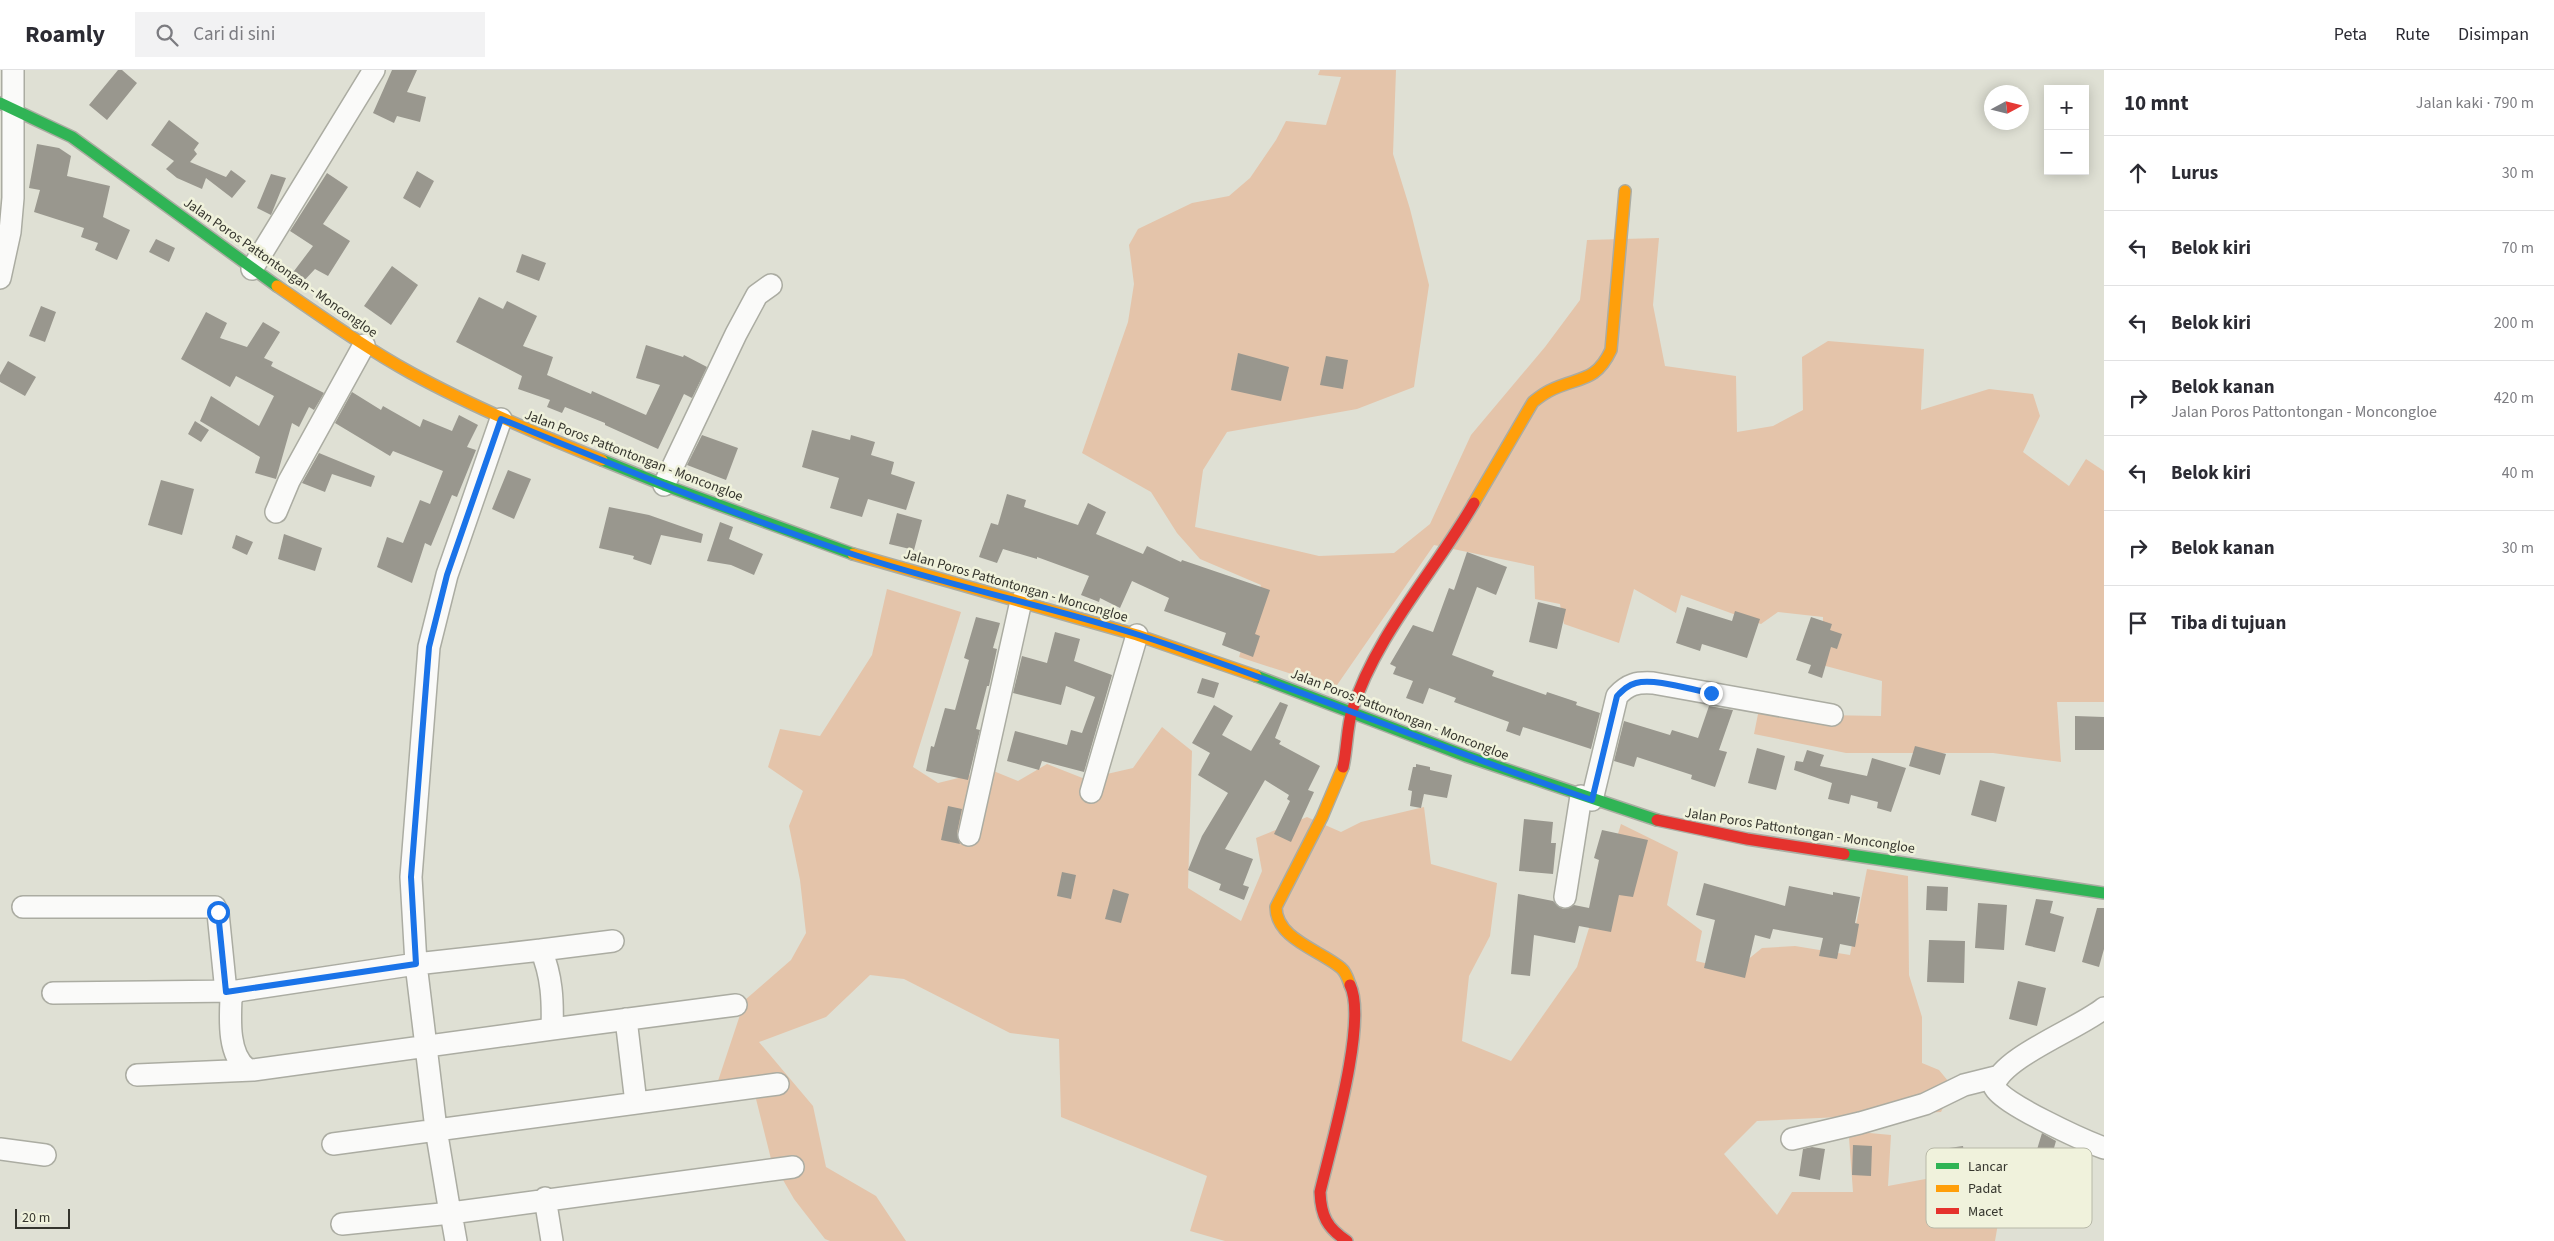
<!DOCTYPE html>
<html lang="id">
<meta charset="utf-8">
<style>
body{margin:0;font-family:"Source Sans 3",sans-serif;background:#f2f2f3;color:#2b2b33}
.controls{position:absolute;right:15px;top:15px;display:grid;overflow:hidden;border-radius:0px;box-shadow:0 2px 12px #0003}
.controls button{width:45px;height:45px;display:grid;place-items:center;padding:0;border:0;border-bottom:1px solid #e1e1e2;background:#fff;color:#2b2b33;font:25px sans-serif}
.compass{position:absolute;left:1984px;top:15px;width:45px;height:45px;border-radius:50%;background:#fff;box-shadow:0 2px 12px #0003;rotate:83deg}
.scale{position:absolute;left:15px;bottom:12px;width:55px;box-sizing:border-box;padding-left:5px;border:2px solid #35352d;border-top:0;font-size:14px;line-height:18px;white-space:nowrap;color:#35352d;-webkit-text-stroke:4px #f0f2dc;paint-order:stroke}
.stop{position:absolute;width:15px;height:15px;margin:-11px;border:4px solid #1a73e8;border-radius:50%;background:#fff}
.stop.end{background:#1a73e8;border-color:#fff;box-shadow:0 1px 5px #0008}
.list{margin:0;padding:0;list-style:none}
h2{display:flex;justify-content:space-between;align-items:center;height:65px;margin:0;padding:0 20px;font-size:21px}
h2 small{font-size:16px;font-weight:400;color:#7c7c81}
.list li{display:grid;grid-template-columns:32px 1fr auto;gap:15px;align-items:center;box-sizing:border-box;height:75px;padding:0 20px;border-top:1px solid #e1e1e2}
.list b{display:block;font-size:19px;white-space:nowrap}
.list p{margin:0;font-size:16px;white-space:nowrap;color:#7c7c81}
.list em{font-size:16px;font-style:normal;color:#7c7c81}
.icon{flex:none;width:28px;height:28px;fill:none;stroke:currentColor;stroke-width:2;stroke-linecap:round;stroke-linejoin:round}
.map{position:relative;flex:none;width:2104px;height:1171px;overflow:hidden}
header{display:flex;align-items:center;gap:30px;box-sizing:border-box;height:70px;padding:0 25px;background:#fff;border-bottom:1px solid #e1e1e2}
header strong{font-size:24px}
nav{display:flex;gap:28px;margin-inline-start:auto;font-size:18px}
.search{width:350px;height:45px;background:#f2f2f3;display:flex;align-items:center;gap:12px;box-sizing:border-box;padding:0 18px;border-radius:0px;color:#7c7c81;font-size:19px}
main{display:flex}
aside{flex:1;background:#fff}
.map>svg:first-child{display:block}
.green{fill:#e4c4aa}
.building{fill:#99978e}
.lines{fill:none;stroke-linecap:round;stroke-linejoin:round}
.street-casing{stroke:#abaca2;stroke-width:24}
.fast-casing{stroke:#abaca2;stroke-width:14}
.slow-casing{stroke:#abaca2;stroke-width:14}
.jam-casing{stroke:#abaca2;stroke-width:14}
.street{stroke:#fafaf9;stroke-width:21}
.fast{stroke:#30b455;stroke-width:11}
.slow{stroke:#ff9f0a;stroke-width:11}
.jam{stroke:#e5322d;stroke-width:11}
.route{stroke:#1a73e8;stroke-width:6}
.labels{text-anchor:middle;stroke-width:5;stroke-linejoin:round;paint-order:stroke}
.street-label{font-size:14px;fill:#35352d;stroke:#f0f2dc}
.key{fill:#f0f2dc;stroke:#b8b9a8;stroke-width:1}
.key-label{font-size:14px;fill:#35352d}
</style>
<header>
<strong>Roamly</strong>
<div class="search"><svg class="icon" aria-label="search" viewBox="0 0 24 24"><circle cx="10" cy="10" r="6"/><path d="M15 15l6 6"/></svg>Cari di sini</div>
<nav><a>Peta</a><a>Rute</a><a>Disimpan</a></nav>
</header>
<main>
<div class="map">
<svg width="2104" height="1171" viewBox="0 0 2104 1171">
<rect width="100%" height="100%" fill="#dfe0d4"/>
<path class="green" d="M1320,0H1396L1393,84L1410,139L1429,215L1414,317L1357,339L1227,362L1203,400L1195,457L1319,486L1394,483L1430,454L1471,365L1545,277L1580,230L1587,170L1659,168L1653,235L1665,296L1736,306L1737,362L1773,356L1803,340L1802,287L1828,271L1924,279L1921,340L1989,319L2033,324L2040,346L2023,382L2069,416L2086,389L2104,401V632H2057L2061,692L1993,683H1846L1754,664L1758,644L1881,646L1882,611L1822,595L1823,547L1778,542L1761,554L1681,525L1676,543L1634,519L1619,573L1564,554L1560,534L1535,529L1534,496L1434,475L1335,618L1239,587L1261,515L1200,489L1177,463L1151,422L1082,383L1128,252L1134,214L1129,175L1138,159L1192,133L1229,126L1250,108L1276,70L1286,51L1326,55L1341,7L1318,5Z
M887,519L961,542L913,697L938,713L991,700L1018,711L1047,694L1085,709L1133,698L1162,657L1192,681L1188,818L1241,851L1262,801L1256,768L1307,747L1341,762L1361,752L1424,737L1431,794L1497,813L1490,866L1469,906L1462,971L1511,991L1577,897L1621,754L1678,782L1667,835L1702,861L1696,891L1735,900L1762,878L1795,876L1850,885L1867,799L1908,806L1909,905L1922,947V993L1939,1000L1953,1017L1941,1042L1757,1051L1724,1084L1777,1145L1792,1122H1853L1849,1068L1859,1062L1891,1065L1888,1116L1979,1099L2007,1101L1995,1171H1225L1190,1161L1207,1106L1061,1047L1059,969L1010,963L904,909L870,905L826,947L759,972L813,1036L826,1097L876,1126L906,1171H830L825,1169L794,1129L771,1089L751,1009L716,1017L745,930L791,890L806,863L800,810L789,756L803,721L768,697L780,659L820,666L872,585Z"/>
<path class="building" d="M118,0H122L137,13L107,50L89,35Z
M392,0H417L407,22L426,27L420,52L397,46L394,53L373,43Z
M169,50L199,73L194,80L197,84L190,92L226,107L231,100L246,111L232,128L206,108L202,119L177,108L166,99L174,91L151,75Z
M37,74L59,78L71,86L67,106L110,116L103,147L130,160L117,190L95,180L98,173L81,167L84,158L34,142L40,120L29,118Z
M417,101L434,111L420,138L403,128Z
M327,103L348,117L323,154L350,171L328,206L315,199L301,214L291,205L313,176L290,161Z
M271,104L286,108L271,145L257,138Z
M156,169L175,178L169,192L149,182Z
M522,184L546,193L539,211L516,202Z
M392,196L418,215L391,255L364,236Z
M479,227L503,239L507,231L537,246L523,276L553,287L547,305L591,324L592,321L646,345L660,315L636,308L646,275L683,287L684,285L707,297L692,328L684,324L658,379L605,355V353L565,337L562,343L547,337L550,330L518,319L522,306L456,272Z
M41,236L56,242L45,272L29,266Z
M206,242L227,253L220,268L247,277L263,252L280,262L264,288L273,292L271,296L324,323L314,340L309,337L299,357L292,353L276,409L255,403L260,387L200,351L211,326L259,356L274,326L236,306L230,317L181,289Z
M1238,283L1289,297L1281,331L1231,320Z
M1326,286L1348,290L1343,319L1320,315Z
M8,291L36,307L25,326L0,312V305Z
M352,322L381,340L383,336L420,357L423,349L452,361L459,345L478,355L467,377L476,380L457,427L452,425L431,476L425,473L412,513L377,497L387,467L403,473L420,430L430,434L443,401L393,381L390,386L335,353Z
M195,351L209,360L201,372L188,364Z
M812,360L850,370L851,365L875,372L871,385L894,392L891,404L915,412L906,440L868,429L862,447L830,438L839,408L802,397Z
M702,365L738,378L726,410L687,395Z
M319,383L375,406L371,417L332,404L325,422L302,413Z
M508,400L531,409L514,449L492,439Z
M161,410L194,419L182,465L148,455Z
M1007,424L1026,430L1024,437L1078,455L1088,433L1106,442L1096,464L1143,484L1147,476L1181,492L1182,490L1270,520L1255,564L1260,566L1253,587L1222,575L1226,563L1164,541L1169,528L1132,511L1120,538L1100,528L1099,532L1081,525L1089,506L1037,487V489L1003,479L997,493L979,487L991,453L998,455Z
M609,437L649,445L703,464L701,473L661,465L651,495L633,489L634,486L599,478Z
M897,443L922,450L914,480L889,474Z
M720,452L733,457L729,469L763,484L754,505L731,495L707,491Z
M284,464L322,478L315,501L278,489Z
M236,465L253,472L247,485L232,478Z
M1467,482L1507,497L1496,525L1477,517L1452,585L1494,601L1492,606L1546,625L1547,622L1577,632L1576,635L1600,643L1591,679L1523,657L1520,666L1506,661L1509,652L1454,632L1456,628L1429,618L1423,634L1406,628L1413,611L1393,604L1396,597L1390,594L1413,555L1433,562L1449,518L1454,520Z
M1538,532L1566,539L1557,579L1529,572Z
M1687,537L1732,551L1735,541L1760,549L1747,588L1702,574L1700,581L1676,573Z
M976,547L1000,553L993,578L997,579L989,616H987L976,659L980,660L968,710L926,701L931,676L934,677L945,638L955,640L969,590L964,588Z
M1811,547L1832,554L1830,560L1842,564L1837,579L1831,577L1822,608L1808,603L1811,595L1796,590Z
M1055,562L1080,569L1074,591L1112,605L1084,702L1042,691L1039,700L1007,691L1015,661L1067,675L1071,660L1082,663L1095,627L1066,616L1061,635L1013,623L1022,586L1047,593Z
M1202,608L1219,613L1214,628L1197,623Z
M1280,632L1288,635L1275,668L1281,671L1279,674L1320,696L1308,720L1314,722L1291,772L1274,764L1290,731L1287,729L1289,725L1265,710L1225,779L1253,789L1243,815L1249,817L1244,830L1219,820L1221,814L1188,800L1202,766L1228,723L1198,705L1210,683L1192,673L1214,635L1233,646L1222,665L1251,681Z
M1709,636L1733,640L1719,680L1727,682L1715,717L1691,709L1692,705L1637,687L1634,697L1614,691L1624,651L1670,665L1672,660L1698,668Z
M2075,646L2104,647V680H2075Z
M1915,676L1946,684L1940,705L1909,696Z
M1757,678L1785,686L1776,720L1748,713Z
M1807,680L1824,685L1820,696L1867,706L1872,688L1906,698L1891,742L1877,738L1878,732L1851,725L1849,734L1828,729L1832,713L1794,700L1796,691L1803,692Z
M1416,694L1430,697V700L1452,705L1447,728L1424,724L1421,738L1410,736L1412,721L1408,720L1413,697H1416Z
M1980,710L2005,717L1996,752L1971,745Z
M948,736L962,739L957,763L960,774L941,770Z
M1524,749L1553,752L1551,773H1556L1553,804L1519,801Z
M1602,760L1648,770L1633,827L1619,825L1611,862L1579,856L1575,873L1534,865L1530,906L1511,904L1518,824L1553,831L1563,839L1574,835L1589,838L1599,790L1594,788Z
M1062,802L1076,805L1071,829L1057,826Z
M1704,813L1785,836L1789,816L1833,825V822L1860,827L1855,853L1859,854L1855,877L1840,874L1837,889L1819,886L1823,868L1773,859L1770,869L1755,865L1745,908L1704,898L1715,850L1696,845Z
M1927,816L1948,817L1947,841L1926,840Z
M1113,819L1129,824L1121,853L1105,849Z
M2036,829L2053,831L2050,843L2064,847L2055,882L2025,875Z
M1978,833L2007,835L2004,880L1975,878Z
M2097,838H2104V879L2099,897L2082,892Z
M1929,870L1965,871L1964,913L1927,912Z
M2018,911L2046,918L2037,956L2009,949Z
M2042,1063L2056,1071L2052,1085L2080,1093L2069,1130L2048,1124L2055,1103L2032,1096Z
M1853,1075L1872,1076L1871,1106L1852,1105Z
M1963,1076L1966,1096L1946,1099L1942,1079Z
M1812,1077L1825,1079L1820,1110L1799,1106L1803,1079Z"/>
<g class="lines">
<g class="street-casing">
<path id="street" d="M252,199L374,0
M0,208L10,162L13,128V0
M664,415L736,264L757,225L771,215
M276,442L289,411L364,275
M1091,722L1137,565
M1592,730L1617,626C1628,614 1637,612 1653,613L1832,645
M969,765L1021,531
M1565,827L1581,726
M23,837H215L218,843L226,922
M541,880L613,871
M53,923L237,921
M2104,938C2080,958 2002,987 1994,1016C1998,1032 2085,1071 2104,1078
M626,949L636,1033
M552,959L736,935
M137,1005L253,1000L552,959C553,931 552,906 541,880L416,894L237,921L231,928C230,950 228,985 247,999
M1792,1069L1860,1053L1925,1034L1964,1015L1996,1007
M333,1074L778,1014
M0,1079L45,1085
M545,1128L552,1171
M450,1143L436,1059L416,894L411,807L429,577L447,505L501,349
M451,1143L456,1171
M342,1154L451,1143L793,1097"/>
</g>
<g class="fast-casing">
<path id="fast" d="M0,33L72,67L277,216
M602,390L664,415L853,484
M1256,606L1466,686L1657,750
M1844,784L2104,823"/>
</g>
<g class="slow-casing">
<path id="slow" d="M277,216C321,246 364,277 411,303C473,337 537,364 602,390
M1474,433L1533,332C1538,328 1543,324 1549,321C1578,306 1595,314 1611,280L1625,121
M853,484L1137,565L1256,606
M1343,697L1322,747L1276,837C1276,869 1320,880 1341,898C1346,902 1348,909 1350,915"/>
</g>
<g class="jam-casing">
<path id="jam" d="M1343,697C1347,680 1347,656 1352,641C1375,566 1435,501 1474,433
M1657,750L1747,769L1844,784
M1347,1171C1327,1158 1321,1146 1320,1122C1330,1079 1368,951 1350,915"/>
</g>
<use href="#street" class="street"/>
<use href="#fast" class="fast"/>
<use href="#slow" class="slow"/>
<use href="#jam" class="jam"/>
</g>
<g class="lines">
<path class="route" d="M218,842L226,922L416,894L411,807L429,577L447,505L501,349C614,395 727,442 843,481C940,514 1041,534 1139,565C1292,615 1440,679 1592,730L1617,626C1623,620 1628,615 1636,613C1655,608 1692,620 1711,623"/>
</g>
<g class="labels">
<g class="street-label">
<text transform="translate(281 197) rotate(35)" y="5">Jalan Poros Pattontongan - Moncongloe</text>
<text transform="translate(634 385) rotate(21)" y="5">Jalan Poros Pattontongan - Moncongloe</text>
<text transform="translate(1016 515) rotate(16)" y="5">Jalan Poros Pattontongan - Moncongloe</text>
<text transform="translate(1400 644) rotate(21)" y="5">Jalan Poros Pattontongan - Moncongloe</text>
<text transform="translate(1800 760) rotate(9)" y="5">Jalan Poros Pattontongan - Moncongloe</text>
</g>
</g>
<rect x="1926" y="1078" width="166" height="80" rx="8" class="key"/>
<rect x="1936" y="1093" width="23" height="6" fill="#30b455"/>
<rect x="1936" y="1115" width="23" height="7" fill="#ff9f0a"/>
<rect x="1936" y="1138" width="23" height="6" fill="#e5322d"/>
<g class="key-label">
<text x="1968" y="1101">Lancar</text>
<text x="1968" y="1123">Padat</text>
<text x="1968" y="1146">Macet</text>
</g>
</svg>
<div class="controls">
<button>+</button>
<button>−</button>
</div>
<svg class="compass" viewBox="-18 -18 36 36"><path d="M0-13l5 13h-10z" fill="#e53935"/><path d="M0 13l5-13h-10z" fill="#7c7c81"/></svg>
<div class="scale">20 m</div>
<div class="stop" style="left:218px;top:842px"></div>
<div class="stop end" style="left:1711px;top:623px"></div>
</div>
<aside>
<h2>10 mnt<small>Jalan kaki · 790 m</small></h2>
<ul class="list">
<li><svg class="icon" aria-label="ahead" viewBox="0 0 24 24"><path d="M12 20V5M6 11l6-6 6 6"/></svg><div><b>Lurus</b></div><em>30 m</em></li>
<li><svg class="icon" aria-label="left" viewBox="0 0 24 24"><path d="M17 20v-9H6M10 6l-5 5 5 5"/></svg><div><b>Belok kiri</b></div><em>70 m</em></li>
<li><svg class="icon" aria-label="left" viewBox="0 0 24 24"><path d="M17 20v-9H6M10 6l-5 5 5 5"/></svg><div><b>Belok kiri</b></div><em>200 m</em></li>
<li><svg class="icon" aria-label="right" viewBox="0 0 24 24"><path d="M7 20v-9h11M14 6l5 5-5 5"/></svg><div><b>Belok kanan</b><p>Jalan Poros Pattontongan - Moncongloe</p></div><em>420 m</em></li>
<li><svg class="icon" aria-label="left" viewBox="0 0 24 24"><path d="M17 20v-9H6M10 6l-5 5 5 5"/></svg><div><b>Belok kiri</b></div><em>40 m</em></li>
<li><svg class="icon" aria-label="right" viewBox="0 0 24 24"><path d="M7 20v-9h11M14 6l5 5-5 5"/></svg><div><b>Belok kanan</b></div><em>30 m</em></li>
<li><svg class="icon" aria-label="arrive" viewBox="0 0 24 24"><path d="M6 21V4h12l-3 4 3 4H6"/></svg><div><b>Tiba di tujuan</b></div></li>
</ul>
</aside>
</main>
